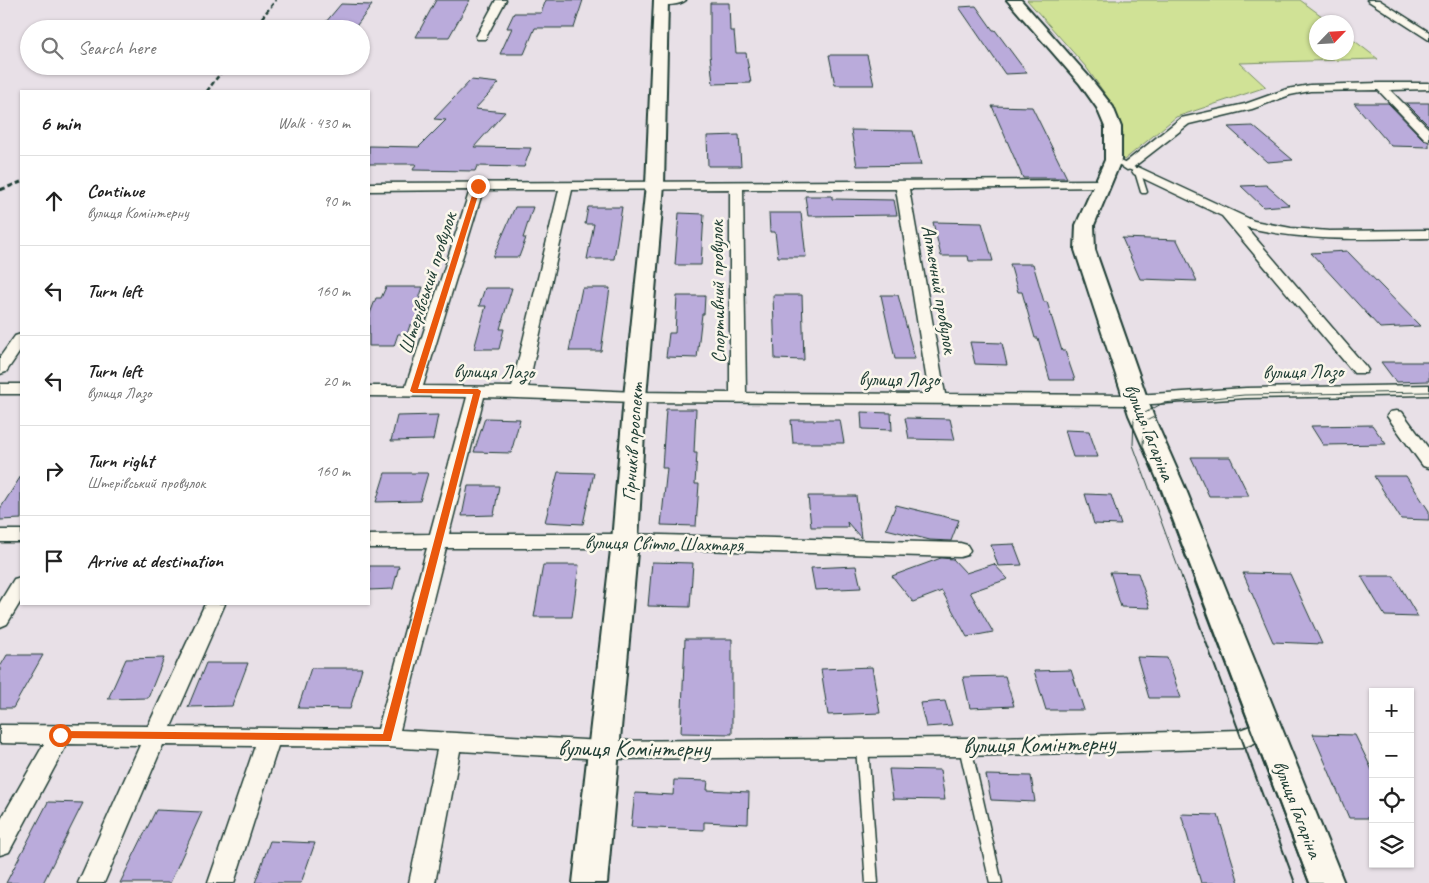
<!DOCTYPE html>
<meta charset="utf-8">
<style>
body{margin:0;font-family:Caveat,sans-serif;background:#f6f6f6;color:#222}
.controls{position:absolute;right:15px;bottom:15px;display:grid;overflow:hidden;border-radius:0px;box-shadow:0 1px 4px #0004}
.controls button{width:45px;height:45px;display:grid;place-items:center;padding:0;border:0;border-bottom:1px solid #e0e0e0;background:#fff;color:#222;font:25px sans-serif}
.compass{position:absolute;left:1309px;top:15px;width:45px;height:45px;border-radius:50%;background:#fff;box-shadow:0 1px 4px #0004;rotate:65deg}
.stop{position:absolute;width:15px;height:15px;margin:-11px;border:4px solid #ea580c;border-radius:50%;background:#fff}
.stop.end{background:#ea580c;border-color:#fff;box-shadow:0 1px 5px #0008}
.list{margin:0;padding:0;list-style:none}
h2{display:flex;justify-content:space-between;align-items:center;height:65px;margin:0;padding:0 20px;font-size:21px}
h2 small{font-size:16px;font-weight:400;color:#767676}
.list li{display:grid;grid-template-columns:32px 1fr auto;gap:15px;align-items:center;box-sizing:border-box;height:90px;padding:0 20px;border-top:1px solid #e0e0e0}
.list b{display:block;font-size:19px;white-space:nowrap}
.list p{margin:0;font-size:16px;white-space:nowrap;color:#767676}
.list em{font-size:16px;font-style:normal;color:#767676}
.icon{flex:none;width:28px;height:28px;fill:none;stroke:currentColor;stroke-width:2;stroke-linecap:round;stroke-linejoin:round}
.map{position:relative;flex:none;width:1429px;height:883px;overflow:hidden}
.search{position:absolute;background:#fff;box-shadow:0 1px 4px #0004;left:20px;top:20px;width:350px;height:55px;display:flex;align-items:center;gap:12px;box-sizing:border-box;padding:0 18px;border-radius:28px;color:#767676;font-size:19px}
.panel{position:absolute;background:#fff;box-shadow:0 1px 4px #0004;left:20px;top:90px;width:350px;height:515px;border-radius:0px}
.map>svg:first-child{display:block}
.green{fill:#d0e296;stroke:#789065}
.building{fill:#baabdb;stroke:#1f3d34}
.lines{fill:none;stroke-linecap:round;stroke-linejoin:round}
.lane-casing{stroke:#1f3d34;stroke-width:3}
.street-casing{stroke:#1f3d34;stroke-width:3}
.secondary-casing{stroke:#1f3d34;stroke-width:4}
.lane{fill:#fbf7ec;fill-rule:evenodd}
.street{fill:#fbf7ec;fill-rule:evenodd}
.secondary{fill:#fbf7ec;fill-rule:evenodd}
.tram-far1{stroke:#1f3d34;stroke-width:1}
.tram{stroke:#1f3d34;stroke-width:2}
.rail-far1{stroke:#1f3d34;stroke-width:2.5;stroke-dasharray:4.5 2.5;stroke-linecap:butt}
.rail{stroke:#1f3d34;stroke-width:3;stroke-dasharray:6 3;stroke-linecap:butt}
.route{fill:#ea580c}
.labels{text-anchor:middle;stroke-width:5;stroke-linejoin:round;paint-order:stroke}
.street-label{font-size:20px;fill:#1f3d34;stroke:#fbf7ec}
.near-street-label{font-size:24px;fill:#1f3d34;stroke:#fbf7ec}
</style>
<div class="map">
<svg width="1429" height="883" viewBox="0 0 1429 883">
<rect width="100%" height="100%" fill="#e8e0e7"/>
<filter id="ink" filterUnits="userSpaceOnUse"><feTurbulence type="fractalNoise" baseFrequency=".02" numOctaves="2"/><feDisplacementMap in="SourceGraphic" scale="10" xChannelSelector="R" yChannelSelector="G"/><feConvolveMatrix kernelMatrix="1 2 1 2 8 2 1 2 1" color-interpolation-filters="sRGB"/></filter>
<g filter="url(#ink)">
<path class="green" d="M1027,0H1300L1330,22H1316V52H1346L1347,35L1378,59L1240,63L1266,87L1176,117L1124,160L1121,159L1123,134L1110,101L1086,67Z"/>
<path class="building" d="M436,0H470L449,37H416Z
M546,0H583L574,28H535L524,54H500L512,28H507L514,13H541Z
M710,3H729L730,31H734L736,53H746L751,83L713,84L710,54Z
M341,4L372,5L354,29H320Z
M976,6L993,30H995L1027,73L1005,74L959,7Z
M829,55H867L874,85H835Z
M471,80L499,83L475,109L505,112L474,147L531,148L524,167L477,166L475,171L413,170L416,164H369V146L419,147L446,120L434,119Z
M1354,103H1388L1424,140L1429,142V147L1391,146Z
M1406,103H1429V126Z
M992,106L1032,107L1067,178H1023Z
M1253,126L1293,160L1267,162L1228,127Z
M851,130L913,131L921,165L857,166Z
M739,135L741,166H708L707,136Z
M1266,185L1289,205L1263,207L1241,186Z
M805,196H832V199L894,200L897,215L808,216Z
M515,207H533L523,238H526L519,257H493Z
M588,207H622L614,259H587L594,224H585Z
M679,213L704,214L701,265H675Z
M769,213H801L806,257H778L775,232H770Z
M933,222L982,223L993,261H969L968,256H941Z
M1122,238L1177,240L1197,281L1140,279Z
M1347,251L1420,326L1380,328L1311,253Z
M1010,264H1033L1044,302H1047L1062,351H1065L1075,380H1050L1038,338H1035L1022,292H1018Z
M386,287H423L416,308H430L424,325H410L407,334H398L394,346H369V316L376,298H381Z
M485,288H512L500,329H504L499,349H474L486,306H479Z
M582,288H610L601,351H569Z
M773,295H802L804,360L775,359Z
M881,295H898L915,359H895Z
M677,296H705L704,314H702L697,358L666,357L669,333H675Z
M970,342L1002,343L1007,365L975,364Z
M1381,362H1429V381L1396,382Z
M666,409H696L694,453H697L695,484H699L696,526L661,525L667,468H662Z
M861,412L891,413L892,430L862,429Z
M438,415L433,440L391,441L397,416Z
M485,418L520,419L511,453L474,452Z
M905,418L950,419L955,440L909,439Z
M791,420H840L844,443H793Z
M1372,425L1386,444L1323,445L1311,426Z
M1065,430L1089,431L1098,457H1073Z
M1191,457H1230L1249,496H1209Z
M558,472L594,473L583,524L545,522Z
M385,473H428L420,501L376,502Z
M21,476V519L0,520V509Z
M1374,476H1406L1429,511V520L1401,519Z
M468,486H499L494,515L462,516Z
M1085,494L1111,495L1121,525L1094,524Z
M808,496H856L861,538L847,522L848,527H811Z
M896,505L959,520L951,541L930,540L886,529Z
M1014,544L1022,565L998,566L991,545Z
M941,558L953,559L966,573L994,564L1008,579L970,592L993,632L967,637L942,591L913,602L892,576Z
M652,562L693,563L690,607L648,606Z
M543,565H579L572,617H534Z
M369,566H399L393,589L369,590Z
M856,566L861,588L815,590L811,568Z
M1110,572L1138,573L1150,608L1121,607Z
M1243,573L1290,574L1322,644L1273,642Z
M1361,576H1394L1418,617L1385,616Z
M685,639H732V734L681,733Z
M7,655H43L13,708H0V667Z
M1137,657L1167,658L1181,698H1149Z
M164,658L148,698L108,699L126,659Z
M206,663H248L232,706L188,707Z
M872,667L880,713L828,715L821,669Z
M311,668H362L350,709L298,708Z
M1071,670L1084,710H1046L1034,671Z
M1005,676L1014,706L970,708L963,677Z
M945,701L952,725L926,727L920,703Z
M1313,734L1355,735L1373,772V818H1349Z
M889,769L940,770L945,800L893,799Z
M986,775L1031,776L1035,802L991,800Z
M674,780L708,781L707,790L749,792L748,824L704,822V830L631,827L635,793L673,795Z
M48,802L83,803L43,883H6Z
M156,810L202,812L170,883H120Z
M1181,814L1218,815L1239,883H1201Z
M270,841L315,843L301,883H255Z"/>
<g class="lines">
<g class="lane-casing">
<path id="lane" d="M1113,158L1140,170L1147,192L1146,193H1142L1141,192L1135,172L1111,161V159Z
M862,742L866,744L868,747L878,883H866L856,747L858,744Z
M965,742L969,744L971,747L1002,883H990L959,747L961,744Z"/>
</g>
<g class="street-casing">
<path id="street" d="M496,0H506L485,39H477L476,37Z
M658,0H686C680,5 666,6 658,4Z
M1367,0H1379L1429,32V40Z
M1380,83H1429V89L1390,90L1429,129V140L1425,139L1378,90L1310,91L1290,95L1252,109L1189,124L1131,169L1127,170L1121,166L1181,118L1245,104L1287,89L1310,85Z
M1138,167L1254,221L1291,228L1329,231L1429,230V238C1367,239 1306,242 1246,227L1366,367L1368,370L1366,373H1354L1222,216L1134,174L1132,171Z
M1104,180L1110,184L1109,187L909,189L945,394L1136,395L1246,388L1429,385V395L1246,398L1136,405L635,402L484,397L449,534H625L960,543L967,545L970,550L967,555L960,557L625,548H446L400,730L602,741L965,738L1240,730L1266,720L1274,723L1277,729L1274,735L1242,748L965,756L602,759L460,751L435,883H409L437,750L387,747L278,746L234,883H208L255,746L163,745L104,883H78L140,745L67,744L9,852L0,855V821L44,744L0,743V725L148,726L205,604H225L171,727L378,729L427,548H369V535L430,534L467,397L369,396V386H406L470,190L369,191V183ZM730,189V393L635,392L528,387L572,190ZM743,189H896L929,394L746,393ZM483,190H559L512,387L423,386Z
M21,334V350L6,372L0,374V357L15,336Z
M0,384H21V394H0Z
M1396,411L1402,412L1429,449V468L1423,466L1387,416L1390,412Z
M0,530H21V542H0Z
M21,577V601L7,624L0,627V602L14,579Z"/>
</g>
<g class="secondary-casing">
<path id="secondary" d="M654,0H668L664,185L646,397L638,541L607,883H573L612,541L624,397L646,185Z
M1007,0H1021L1090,78L1113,107L1121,127V160L1094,225L1095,250L1153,415L1186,490L1344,883H1310L1162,490L1129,415L1075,250L1076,225L1105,160V127L1097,108L1080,84Z"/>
</g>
<use href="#lane" class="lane"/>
<use href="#street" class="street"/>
<use href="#secondary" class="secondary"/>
<path class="tram-far1" d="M1156,416L1144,422L1143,446L1193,578
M1182,578L1133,445L1134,419L1163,403L1244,395L1429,392"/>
<path class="tram" d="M1182,577L1295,883
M1193,577L1309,883"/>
<path class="rail-far1" d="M253,29L276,0
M207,91L226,66"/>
<path class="rail" d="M0,190L21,182"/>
</g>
</g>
<path class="route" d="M478,184L481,186L418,389H478L481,391L391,741L56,738L54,735L60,731L383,734L473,394L413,393L410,391L475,186Z"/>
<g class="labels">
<g class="street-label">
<text transform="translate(427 283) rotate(-72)" y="7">Штерівський провулок</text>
<text transform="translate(940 289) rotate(80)" y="7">Аптечний провулок</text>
<text transform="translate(717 292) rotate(-91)" y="7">Спортивний провулок</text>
<text transform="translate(494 371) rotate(1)" y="7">вулиця Лазо</text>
<text transform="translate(1303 371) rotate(-1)" y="7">вулиця Лазо</text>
<text x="899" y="386">вулиця Лазо</text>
<text transform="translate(1150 432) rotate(68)" y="7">вулиця Гагаріна</text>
<text transform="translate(632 442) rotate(-86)" y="7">Гірників проспект</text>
<text transform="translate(664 543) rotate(1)" y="7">вулиця Світло Шахтаря</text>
<text transform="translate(1298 809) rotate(69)" y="7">вулиця Гагаріна</text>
</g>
<g class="near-street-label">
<text transform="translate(1039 744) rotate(-1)" y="8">вулиця Комінтерну</text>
<text x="634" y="756">вулиця Комінтерну</text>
</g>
</g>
</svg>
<div class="controls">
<button>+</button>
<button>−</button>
<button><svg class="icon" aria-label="locate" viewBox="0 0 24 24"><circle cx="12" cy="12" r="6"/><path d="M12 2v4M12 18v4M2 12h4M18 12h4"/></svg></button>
<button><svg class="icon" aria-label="layers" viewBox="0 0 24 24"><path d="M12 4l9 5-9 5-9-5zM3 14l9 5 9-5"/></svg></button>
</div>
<svg class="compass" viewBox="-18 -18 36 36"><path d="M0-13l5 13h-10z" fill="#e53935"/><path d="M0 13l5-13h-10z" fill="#767676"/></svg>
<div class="stop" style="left:60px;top:735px"></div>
<div class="stop end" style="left:478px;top:186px"></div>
<div class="search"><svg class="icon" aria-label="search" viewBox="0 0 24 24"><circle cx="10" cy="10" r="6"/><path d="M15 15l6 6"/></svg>Search here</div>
<section class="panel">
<h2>6 min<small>Walk · 430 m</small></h2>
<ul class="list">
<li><svg class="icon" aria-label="ahead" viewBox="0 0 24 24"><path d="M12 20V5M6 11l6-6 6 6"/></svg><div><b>Continue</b><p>вулиця Комінтерну</p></div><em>90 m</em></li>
<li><svg class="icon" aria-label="left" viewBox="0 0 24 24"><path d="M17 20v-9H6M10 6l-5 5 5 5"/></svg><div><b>Turn left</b></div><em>160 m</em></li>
<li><svg class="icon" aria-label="left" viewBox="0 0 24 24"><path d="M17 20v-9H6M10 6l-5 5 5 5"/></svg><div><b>Turn left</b><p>вулиця Лазо</p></div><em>20 m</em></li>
<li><svg class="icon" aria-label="right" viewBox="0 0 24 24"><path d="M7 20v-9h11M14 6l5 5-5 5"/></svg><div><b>Turn right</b><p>Штерівський провулок</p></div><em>160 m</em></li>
<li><svg class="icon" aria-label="arrive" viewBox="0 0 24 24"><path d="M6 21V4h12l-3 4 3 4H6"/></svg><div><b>Arrive at destination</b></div></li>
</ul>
</section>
</div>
